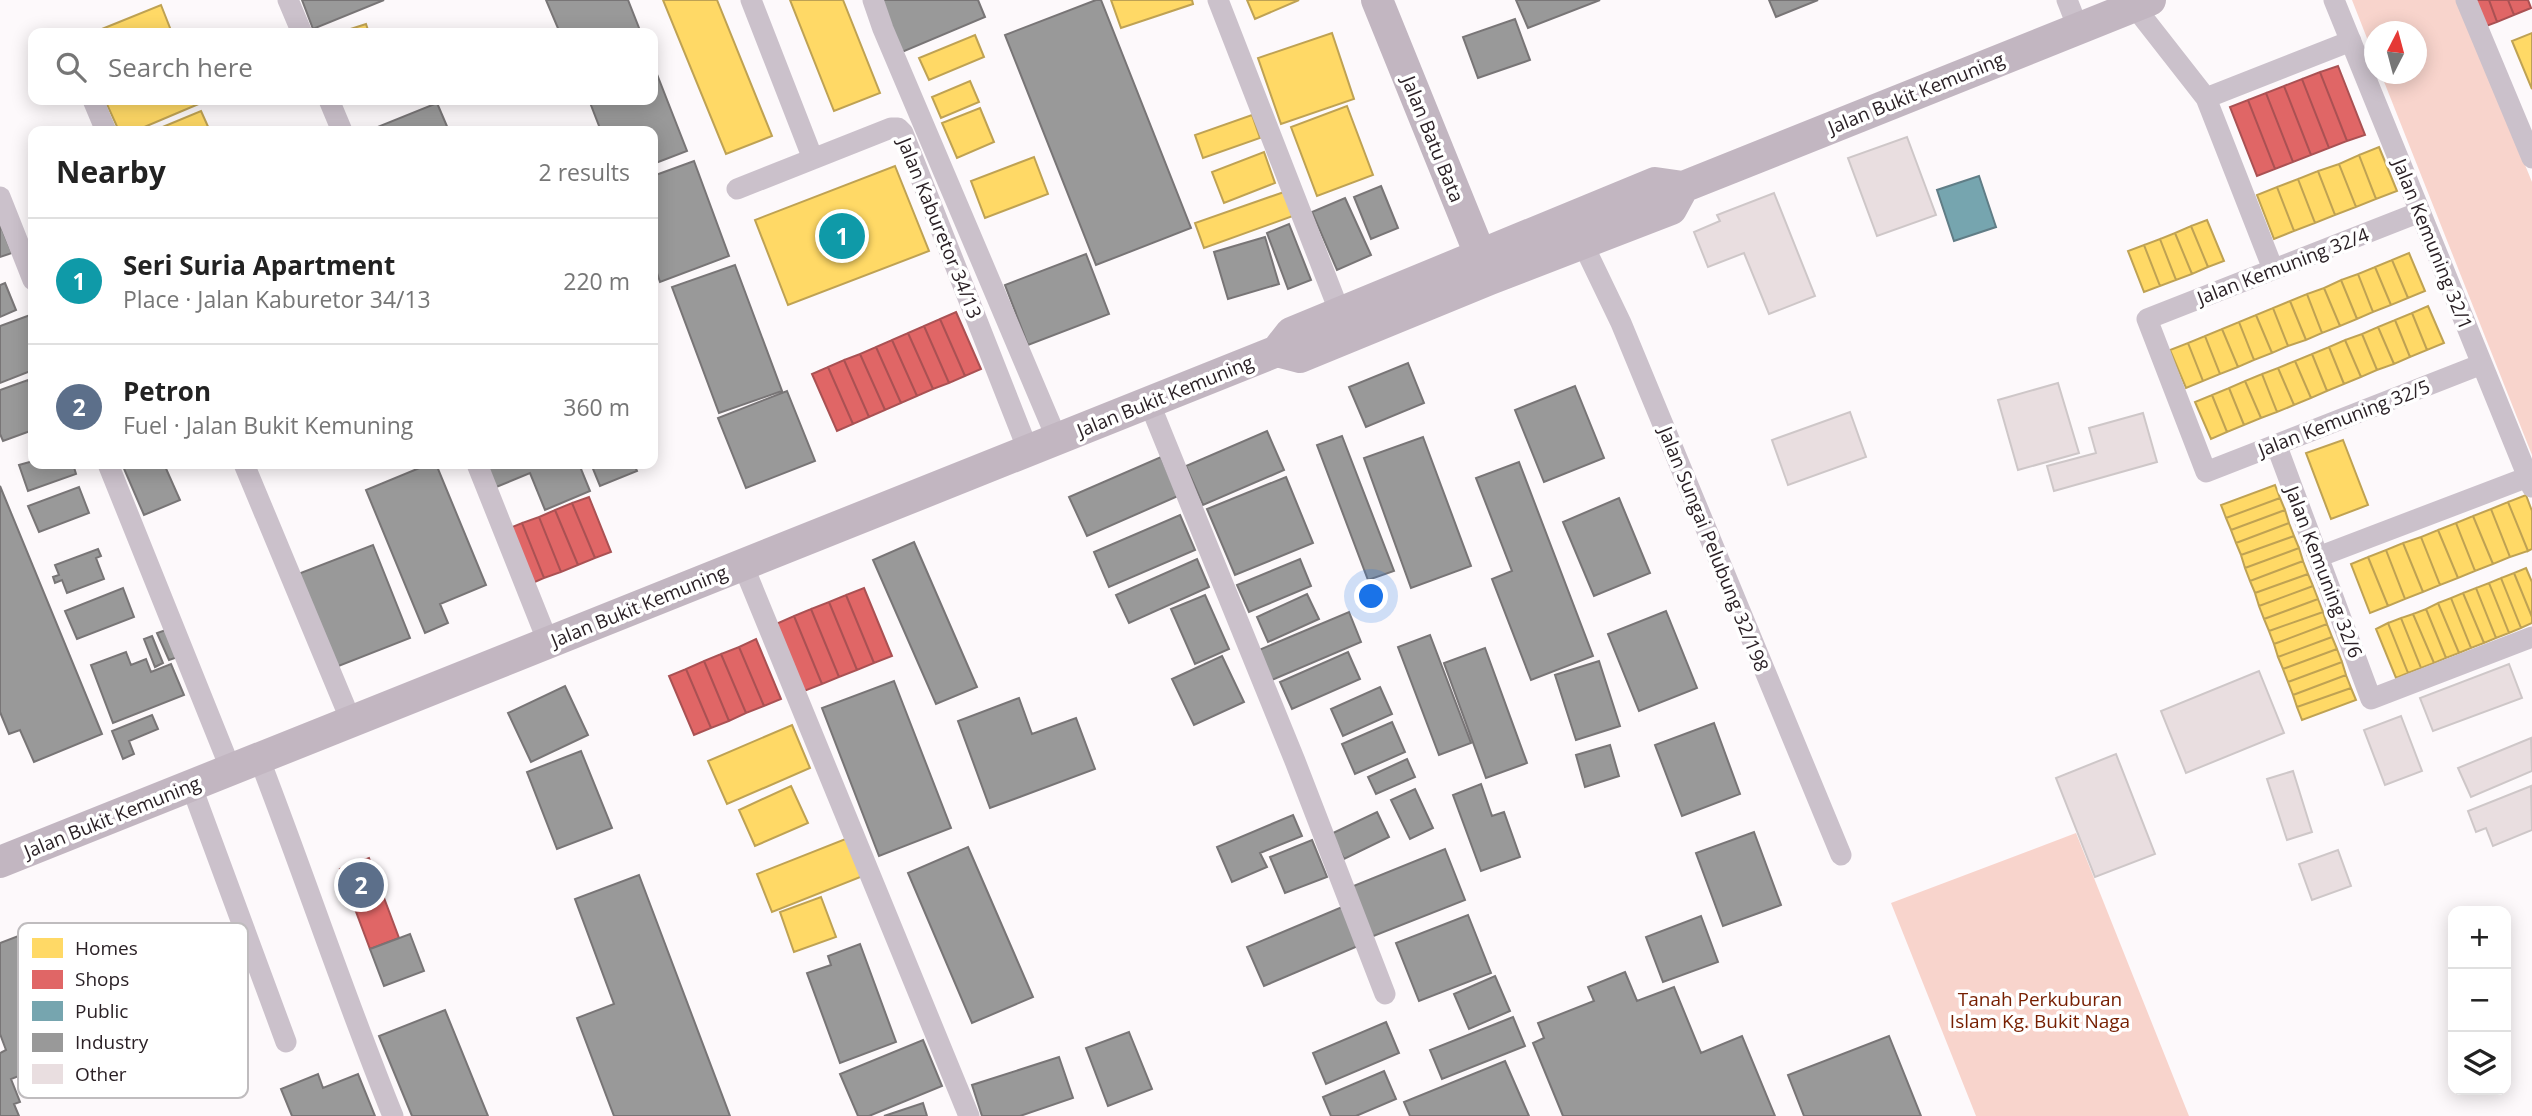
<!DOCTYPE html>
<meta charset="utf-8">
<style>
body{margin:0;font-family:"Open Sans",sans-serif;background:#f6f6f6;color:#222}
.controls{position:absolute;right:21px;bottom:21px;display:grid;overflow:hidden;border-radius:14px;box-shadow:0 4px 18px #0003}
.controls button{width:63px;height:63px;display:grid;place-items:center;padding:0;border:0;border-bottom:2px solid #e0e0e0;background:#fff;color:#222;font:35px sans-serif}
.compass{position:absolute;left:2364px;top:21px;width:63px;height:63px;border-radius:50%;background:#fff;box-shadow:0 4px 18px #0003;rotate:6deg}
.you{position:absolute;left:1372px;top:597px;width:24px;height:24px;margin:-18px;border:5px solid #fff;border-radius:50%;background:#1a73e8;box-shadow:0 0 0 10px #1a73e833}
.badge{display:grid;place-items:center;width:46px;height:46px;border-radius:50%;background:#d93025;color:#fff;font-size:23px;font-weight:700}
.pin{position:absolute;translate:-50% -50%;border:4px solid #fff;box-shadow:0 2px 7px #0006}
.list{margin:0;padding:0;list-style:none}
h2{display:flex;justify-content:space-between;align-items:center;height:91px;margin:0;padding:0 28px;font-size:30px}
h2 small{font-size:23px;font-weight:400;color:#767676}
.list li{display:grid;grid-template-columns:46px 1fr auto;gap:21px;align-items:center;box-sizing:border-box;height:126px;padding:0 28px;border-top:2px solid #e0e0e0}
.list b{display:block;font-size:26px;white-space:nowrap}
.list p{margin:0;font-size:23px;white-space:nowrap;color:#767676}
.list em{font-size:23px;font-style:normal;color:#767676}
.icon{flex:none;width:38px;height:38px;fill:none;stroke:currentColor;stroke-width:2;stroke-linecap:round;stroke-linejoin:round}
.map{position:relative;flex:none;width:2532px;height:1116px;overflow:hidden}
.search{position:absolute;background:#fff;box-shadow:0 4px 18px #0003;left:28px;top:28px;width:630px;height:77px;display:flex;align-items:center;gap:18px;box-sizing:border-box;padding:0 24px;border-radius:14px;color:#767676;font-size:26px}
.panel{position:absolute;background:#fff;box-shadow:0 4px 18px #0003;left:28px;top:126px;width:630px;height:343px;border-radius:14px}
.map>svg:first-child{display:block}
.green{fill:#f8d4cc}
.homes{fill:#ffd966;stroke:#bfa253;stroke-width:2}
.shops{fill:#e06666;stroke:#aa5153;stroke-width:2}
.public{fill:#76a5af;stroke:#607d86;stroke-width:2}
.industry{fill:#999;stroke:#787576;stroke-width:2}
.building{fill:#e9dee0;stroke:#cec7c8;stroke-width:2}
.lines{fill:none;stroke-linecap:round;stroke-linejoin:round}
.street{stroke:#cbc1cb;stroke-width:21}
.secondary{stroke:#c2b6c1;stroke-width:32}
.labels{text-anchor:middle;stroke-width:7;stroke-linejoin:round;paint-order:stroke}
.street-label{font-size:19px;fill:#2b2126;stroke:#fff}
.park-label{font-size:19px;fill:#761e00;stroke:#fff}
.key{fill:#fff;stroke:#bfbcbe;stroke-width:2}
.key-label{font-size:19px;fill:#2b2126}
</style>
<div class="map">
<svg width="2532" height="1116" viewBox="0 0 2532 1116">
<rect width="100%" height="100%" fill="#fdf9fb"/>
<path class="green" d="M2352,0H2458L2532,182V455L2381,74H2416V32H2374V56Z
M2076,833L2189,1116H1976L1891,903Z"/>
<path class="homes" d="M663,0H717L772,136L726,154Z
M790,0H843L880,93L834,111Z
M1111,0H1192L1193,4L1121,28Z
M1247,0H1299L1255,19Z
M161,5L172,33H92Z
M366,24L369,33H338Z
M1332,33L1354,99L1281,124L1258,58Z
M2532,33V89L2512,41Z
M975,35L984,57L929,80L919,58Z
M970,81L979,102L941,118L932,97Z
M105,100H199L201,103L135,131H119Z
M1347,106L1373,175L1317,196L1291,127Z
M980,108L994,142L957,158L942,123Z
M201,111L210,131H153Z
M1252,115L1260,138L1203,158L1195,135Z
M2379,147L2397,191L2376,199L2359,155Z
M1264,152L1275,183L1224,203L1212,172Z
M2359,155L2376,199L2356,207L2339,164Z
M1034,157L1048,194L985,218L971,181Z
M2339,164L2356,207L2335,215L2318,171Z
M895,166L929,251L788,305L755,220Z
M2318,171L2335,215L2315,223L2298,179Z
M2298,179L2315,223L2294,231L2277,187Z
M2277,187L2294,231L2274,239L2257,195Z
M1284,192L1293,216L1204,248L1195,223Z
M2207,220L2224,261L2208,267L2191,226Z
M2191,226L2208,267L2192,274L2175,233Z
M2175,233L2192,274L2176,280L2160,239Z
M2160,239L2176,280L2160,286L2144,245Z
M2144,245L2160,286L2144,292L2128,251Z
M2409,253L2425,291L2408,298L2392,260Z
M2392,260L2408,298L2391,305L2375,267Z
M2375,267L2391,305L2373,312L2358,274Z
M2358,274L2373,312L2357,319L2341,280Z
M2341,280L2357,319L2340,326L2324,288Z
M2324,288L2340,326L2322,333L2307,294Z
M2307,294L2322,333L2306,340L2290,301Z
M2290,301L2306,340L2288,346L2273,308Z
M2428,306L2444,343L2427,350L2412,313Z
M2273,308L2288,346L2272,353L2256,315Z
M2412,313L2427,350L2410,357L2395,320Z
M2256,315L2272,353L2254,360L2239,322Z
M2395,320L2410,357L2394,364L2378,327Z
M2239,322L2254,360L2238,367L2222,329Z
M2378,327L2394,364L2377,370L2362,334Z
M2222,329L2238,367L2220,374L2205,336Z
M2362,334L2377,370L2361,377L2345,340Z
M2205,336L2220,374L2203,381L2188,343Z
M2345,340L2361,377L2344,384L2329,347Z
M2188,343L2203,381L2186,388L2170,350Z
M2329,347L2344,384L2327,391L2312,354Z
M2312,354L2327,391L2311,398L2295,361Z
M2295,361L2311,398L2294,405L2278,368Z
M2278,368L2294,405L2277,412L2262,374Z
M2262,374L2277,412L2261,418L2245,381Z
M2245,381L2261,418L2244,425L2229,388Z
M2229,388L2244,425L2227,432L2212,395Z
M2212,395L2227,432L2211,439L2195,402Z
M2343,440L2368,505L2331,519L2306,453Z
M2275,485L2280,498L2226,518L2221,505Z
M2526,495L2532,511V549L2528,551L2508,502Z
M2280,498L2285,510L2231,530L2226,518Z
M2508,502L2528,551L2510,557L2491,509Z
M2491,509L2510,557L2493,564L2473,516Z
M2285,510L2289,523L2236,543L2231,530Z
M2473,516L2493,564L2475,571L2456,523Z
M2289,523L2294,536L2241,555L2236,543Z
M2456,523L2475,571L2458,578L2438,530Z
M2438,530L2458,578L2440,585L2421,537Z
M2294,536L2299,548L2245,568L2241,555Z
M2421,537L2440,585L2423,592L2403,543Z
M2403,543L2423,592L2405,599L2386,550Z
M2299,548L2303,561L2250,581L2245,568Z
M2386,550L2405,599L2388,606L2368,557Z
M2368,557L2388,606L2370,613L2351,564Z
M2303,561L2308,574L2255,593L2250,581Z
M2526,568L2532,582V617L2514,573Z
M2514,573L2532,617V623L2521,628L2501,578Z
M2308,574L2313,586L2259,606L2255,593Z
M2501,578L2521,628L2509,633L2489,583Z
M2489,583L2509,633L2496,638L2476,588Z
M2313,586L2318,599L2264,619L2259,606Z
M2476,588L2496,638L2484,643L2463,593Z
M2463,593L2484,643L2471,648L2451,598Z
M2451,598L2471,648L2459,653L2438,603Z
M2318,599L2323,612L2269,631L2264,619Z
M2438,603L2459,653L2446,658L2426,609Z
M2426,609L2446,658L2434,663L2413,614Z
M2323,612L2327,624L2274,644L2269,631Z
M2413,614L2434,663L2421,668L2401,618Z
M2401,618L2421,668L2408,673L2388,623Z
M2388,623L2408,673L2396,678L2376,629Z
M2327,624L2332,637L2278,657L2274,644Z
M2332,637L2337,649L2283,669L2278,657Z
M2337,649L2342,662L2288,682L2283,669Z
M2342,662L2346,675L2293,695L2288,682Z
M2346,675L2351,688L2297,707L2293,695Z
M2351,688L2356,700L2302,720L2297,707Z
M792,725L810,768L727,804L708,761Z
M791,786L808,823L755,846L739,810Z
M848,838L863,876L772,912L757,874Z
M821,897L836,937L794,952L780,912Z"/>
<path class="shops" d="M2469,0H2489L2497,22L2481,28Z
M2489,0H2508L2514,15L2497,22Z
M2508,0H2528L2531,8L2514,15Z
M2338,66L2365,135L2347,141L2320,72Z
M2320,72L2347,141L2329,148L2302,79Z
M2302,79L2329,148L2311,155L2284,86Z
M2284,86L2311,155L2293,162L2266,93Z
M2266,93L2293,162L2275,169L2248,100Z
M2248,100L2275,169L2257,176L2230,107Z
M956,312L981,369L965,376L940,319Z
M940,319L965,376L949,383L924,326Z
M924,326L949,383L933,389L908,333Z
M908,333L933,389L917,396L892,340Z
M892,340L917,396L901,403L876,347Z
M876,347L901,403L885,410L860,354Z
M860,354L885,410L869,417L844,360Z
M844,360L869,417L853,424L828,367Z
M828,367L853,424L837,431L812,374Z
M589,497L611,552L595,558L572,503Z
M572,503L595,558L578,565L555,510Z
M555,510L578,565L561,572L539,517Z
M539,517L561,572L544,578L522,523Z
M522,523L544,578L528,585L505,530Z
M864,588L892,656L874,663L846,595Z
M846,595L874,663L857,670L829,602Z
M829,602L857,670L839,677L811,609Z
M811,609L839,677L822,684L794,616Z
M794,616L822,684L804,691L776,624Z
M756,639L781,699L764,706L739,647Z
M739,647L764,706L746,713L721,654Z
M721,654L746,713L729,721L704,661Z
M704,661L729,721L711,728L686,669Z
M686,669L711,728L694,735L669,676Z
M369,858L399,938L370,949L340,869Z"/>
<path class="public" d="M1979,176L1996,227L1954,241L1937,190Z"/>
<path class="industry" d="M302,0H384L313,29Z
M546,0H628L641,33H560Z
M880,0H978L985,17L902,52Z
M1096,0H1101L1191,228L1096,265L1005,35Z
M1516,0H1600L1528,28Z
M1769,0H1818L1776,17Z
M1515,19L1530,60L1478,78L1463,37Z
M653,64L687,151L653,164V131H601L589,100H653Z
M437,103L449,131H371L370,130Z
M694,161L729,256L660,282L653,261V176Z
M1381,186L1398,228L1371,239L1354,197Z
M1345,198L1371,255L1337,270L1312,212Z
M0,224L12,253L0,257Z
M1289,224L1311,280L1288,289L1267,233Z
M1265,237L1279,284L1228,299L1214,252Z
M1086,254L1109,314L1028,345L1005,285Z
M735,265L782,391L719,413L672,287Z
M5,283L16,310L0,317V285Z
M33,314V370L0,383V326Z
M1408,363L1424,403L1366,427L1349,387Z
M28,380L33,394V430L3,441L0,434V390Z
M1575,386L1604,458L1544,482L1515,410Z
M787,391L815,461L746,488L718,418Z
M1267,431L1284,470L1203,505L1186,466Z
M1342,436L1394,571L1368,580L1317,445Z
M1423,437L1471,566L1411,588L1364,458Z
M1161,457L1178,496L1087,536L1069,497Z
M33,461V464H73L76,474L28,491L19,465Z
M1519,462L1593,656L1531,680L1492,579L1512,571L1476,478Z
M122,464H164L180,500L144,515Z
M429,464H436L486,585L440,604L448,623L425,633L366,490Z
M484,464H579L590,491L545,510L530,473L494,488Z
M591,464H634L637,471L600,486Z
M1286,477L1313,543L1235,575L1207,509Z
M0,486L102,734L34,762L20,730L9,734L0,712Z
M79,487L89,513L39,532L28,506Z
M1619,498L1650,573L1594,596L1563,522Z
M1180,515L1195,550L1109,587L1094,552Z
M914,542L977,687L936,704L873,560Z
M373,545L410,638L336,667L298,574Z
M98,549L101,556L96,558L104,579L67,593L62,580L55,583L53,577L59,575L55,565Z
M1197,559L1209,587L1129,623L1116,595Z
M1300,559L1311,586L1249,612L1237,585Z
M123,588L134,617L77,639L65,611Z
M1307,594L1319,619L1268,642L1257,617Z
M1205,595L1229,649L1195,664L1171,609Z
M1666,611L1697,688L1639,711L1608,634Z
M1349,612L1361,642L1272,680L1259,650Z
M166,630L178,657L169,660L157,633Z
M1430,635L1471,743L1439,755L1398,647Z
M152,636L163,663L155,667L144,639Z
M1485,648L1527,763L1486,778L1444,663Z
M126,652L131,665L146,659L151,672L171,664L184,695L113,723L91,665Z
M1348,652L1360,679L1292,709L1280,682Z
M1222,656L1244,702L1194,725L1172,679Z
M1599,661L1620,726L1576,740L1555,675Z
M894,681L951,828L879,856L822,708Z
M565,686L588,735L531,762L508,713Z
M1380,687L1392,714L1343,736L1331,709Z
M1019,698L1032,734L1076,718L1095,769L990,808L958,721Z
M152,715L158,729L129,741L134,754L123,759L112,731Z
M1392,722L1405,752L1355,774L1342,744Z
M1714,723L1740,794L1682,816L1655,745Z
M1610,745L1619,776L1585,787L1576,755Z
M581,751L612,828L557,849L527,772Z
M1407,759L1415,777L1376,794L1368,777Z
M1481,784L1492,816L1504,812L1520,857L1481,871L1453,795Z
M1415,789L1433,828L1410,839L1391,800Z
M1377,812L1389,837L1344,859L1331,834Z
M1293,815L1302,836L1260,853L1267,867L1232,882L1217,847Z
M1754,832L1781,905L1723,926L1696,853Z
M1312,840L1327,877L1285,893L1270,857Z
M968,847L1033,997L972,1023L908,873Z
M1445,849L1465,900L1371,937L1351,887Z
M639,875L730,1116H614L577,1018L614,1004L575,899Z
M1342,907L1358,946L1264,986L1247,947Z
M1468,915L1491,973L1419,1001L1396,943Z
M1701,916L1718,962L1663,982L1646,937Z
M47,925L69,981L41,992L67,1057L11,1079L20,1102L14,1104L19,1116H0V1053L6,1050L0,1034V943Z
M410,934L424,971L384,986L370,949Z
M860,944L896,1042L840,1063L807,973L831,965L828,956Z
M1625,972L1637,1001L1674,987L1701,1053L1742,1036L1775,1116H1563L1533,1043L1544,1038L1538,1023L1594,1001L1588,987Z
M1495,976L1510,1011L1469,1029L1454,994Z
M445,1010L488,1116H412L379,1036Z
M1513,1017L1525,1046L1442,1079L1430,1050Z
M1386,1022L1399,1053L1326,1084L1313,1053Z
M1129,1032L1152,1089L1108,1106L1086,1048Z
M1889,1036L1921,1116H1804L1788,1075Z
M923,1040L942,1086L869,1116H858L840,1074Z
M1059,1057L1073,1098L1020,1116H982L972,1085Z
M1505,1061L1529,1116H1410L1404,1102Z
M1384,1071L1396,1099L1356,1116H1331L1323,1097Z
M318,1074L323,1088L358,1074L375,1116H292L281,1089Z
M923,1103L927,1116H884Z"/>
<path class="building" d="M1907,137L1936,215L1877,236L1848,158Z
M1774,193L1815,296L1769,314L1744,253L1708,267L1694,232L1720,221L1717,215Z
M2058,383L2079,453L2018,470L1998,400Z
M1850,412L1866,457L1788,485L1772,440Z
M2143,413L2157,462L2054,491L2047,466L2096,453L2089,428Z
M2509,664L2522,698L2433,731L2420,698Z
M2259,671L2284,733L2186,773L2161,711Z
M2401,716L2422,771L2385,785L2364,730Z
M2531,738L2532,771L2471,797L2458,768Z
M2116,754L2155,854L2095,877L2056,778Z
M2293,771L2312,832L2287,840L2267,779Z
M2531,786L2532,830L2493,846L2486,828L2476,832L2468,811Z
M2338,850L2351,886L2312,900L2299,864Z"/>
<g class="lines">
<path class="street" d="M288,0L302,33
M751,0L813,159
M873,0L883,29L1057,439
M1218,0L1340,313
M2067,0L2078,28
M2334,0L2532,487
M2466,0L2532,158
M2134,6L2206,98L2273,269
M2206,98L2351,41
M93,100L106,131
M329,100L342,131
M737,189L891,128H898L903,133L1028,450
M0,197L33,280
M2420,212L2147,319L2206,472L2482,364
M1583,244L1621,323L1841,855
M1149,402L1295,761L1385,994
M2276,444L2371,699L2532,637
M108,464L231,770
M244,464L351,721
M477,464L548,642
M2318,557L2528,477
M743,565L969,1116
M259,758C305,877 345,998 393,1116
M191,785L286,1042"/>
<path class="secondary" d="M1377,0L1488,274
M1277,351L1300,357L1490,279L1671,209L1683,187
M0,862L1277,351L1291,333L1655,183L1683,187L2150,0"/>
</g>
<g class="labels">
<g class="street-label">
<text transform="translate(1916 93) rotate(-22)" y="7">Jalan Bukit Kemuning</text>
<text transform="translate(1433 139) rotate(68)" y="7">Jalan Batu Bata</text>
<text transform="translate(940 228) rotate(68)" y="7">Jalan Kaburetor 34/13</text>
<text transform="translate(2433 244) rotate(68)" y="7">Jalan Kemuning 32/1</text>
<text transform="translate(2283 266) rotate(-21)" y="7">Jalan Kemuning 32/4</text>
<text transform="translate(1165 396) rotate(-22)" y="7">Jalan Bukit Kemuning</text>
<text transform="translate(2344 418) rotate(-21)" y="7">Jalan Kemuning 32/5</text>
<text transform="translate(1714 549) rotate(68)" y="7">Jalan Sungai Pelubung 32/198</text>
<text transform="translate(2324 572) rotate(69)" y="7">Jalan Kemuning 32/6</text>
<text transform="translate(639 606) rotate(-22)" y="7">Jalan Bukit Kemuning</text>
<text transform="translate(112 817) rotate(-22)" y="7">Jalan Bukit Kemuning</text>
</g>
<g class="park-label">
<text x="2040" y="1006">Tanah Perkuburan<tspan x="2040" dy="22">Islam Kg. Bukit Naga</tspan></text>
</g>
</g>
<rect x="18" y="923" width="230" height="175" rx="10" class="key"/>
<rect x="32" y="938" width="31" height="20" fill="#ffd966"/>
<rect x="32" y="970" width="31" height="19" fill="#e06666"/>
<rect x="32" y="1001" width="31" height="20" fill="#76a5af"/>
<rect x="32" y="1033" width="31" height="19" fill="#999"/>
<rect x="32" y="1064" width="31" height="20" fill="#e9dee0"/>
<g class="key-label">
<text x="75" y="955">Homes</text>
<text x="75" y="986">Shops</text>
<text x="75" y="1018">Public</text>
<text x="75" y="1049">Industry</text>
<text x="75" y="1081">Other</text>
</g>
</svg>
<div class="controls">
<button>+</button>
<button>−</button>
<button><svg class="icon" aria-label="layers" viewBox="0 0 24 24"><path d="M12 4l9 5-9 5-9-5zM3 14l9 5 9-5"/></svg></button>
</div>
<svg class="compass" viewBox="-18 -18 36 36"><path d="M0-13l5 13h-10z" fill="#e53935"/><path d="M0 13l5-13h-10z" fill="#767676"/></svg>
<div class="you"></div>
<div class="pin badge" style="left:842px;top:236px;background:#0f9aa8">1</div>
<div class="pin badge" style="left:361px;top:885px;background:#5c6f8a">2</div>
<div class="search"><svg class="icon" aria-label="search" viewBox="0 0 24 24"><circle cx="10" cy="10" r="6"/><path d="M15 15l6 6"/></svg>Search here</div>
<section class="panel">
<h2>Nearby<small>2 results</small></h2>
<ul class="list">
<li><span class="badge" style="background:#0f9aa8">1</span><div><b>Seri Suria Apartment</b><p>Place · Jalan Kaburetor 34/13</p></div><em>220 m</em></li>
<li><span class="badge" style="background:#5c6f8a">2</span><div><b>Petron</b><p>Fuel · Jalan Bukit Kemuning</p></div><em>360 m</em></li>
</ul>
</section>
</div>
